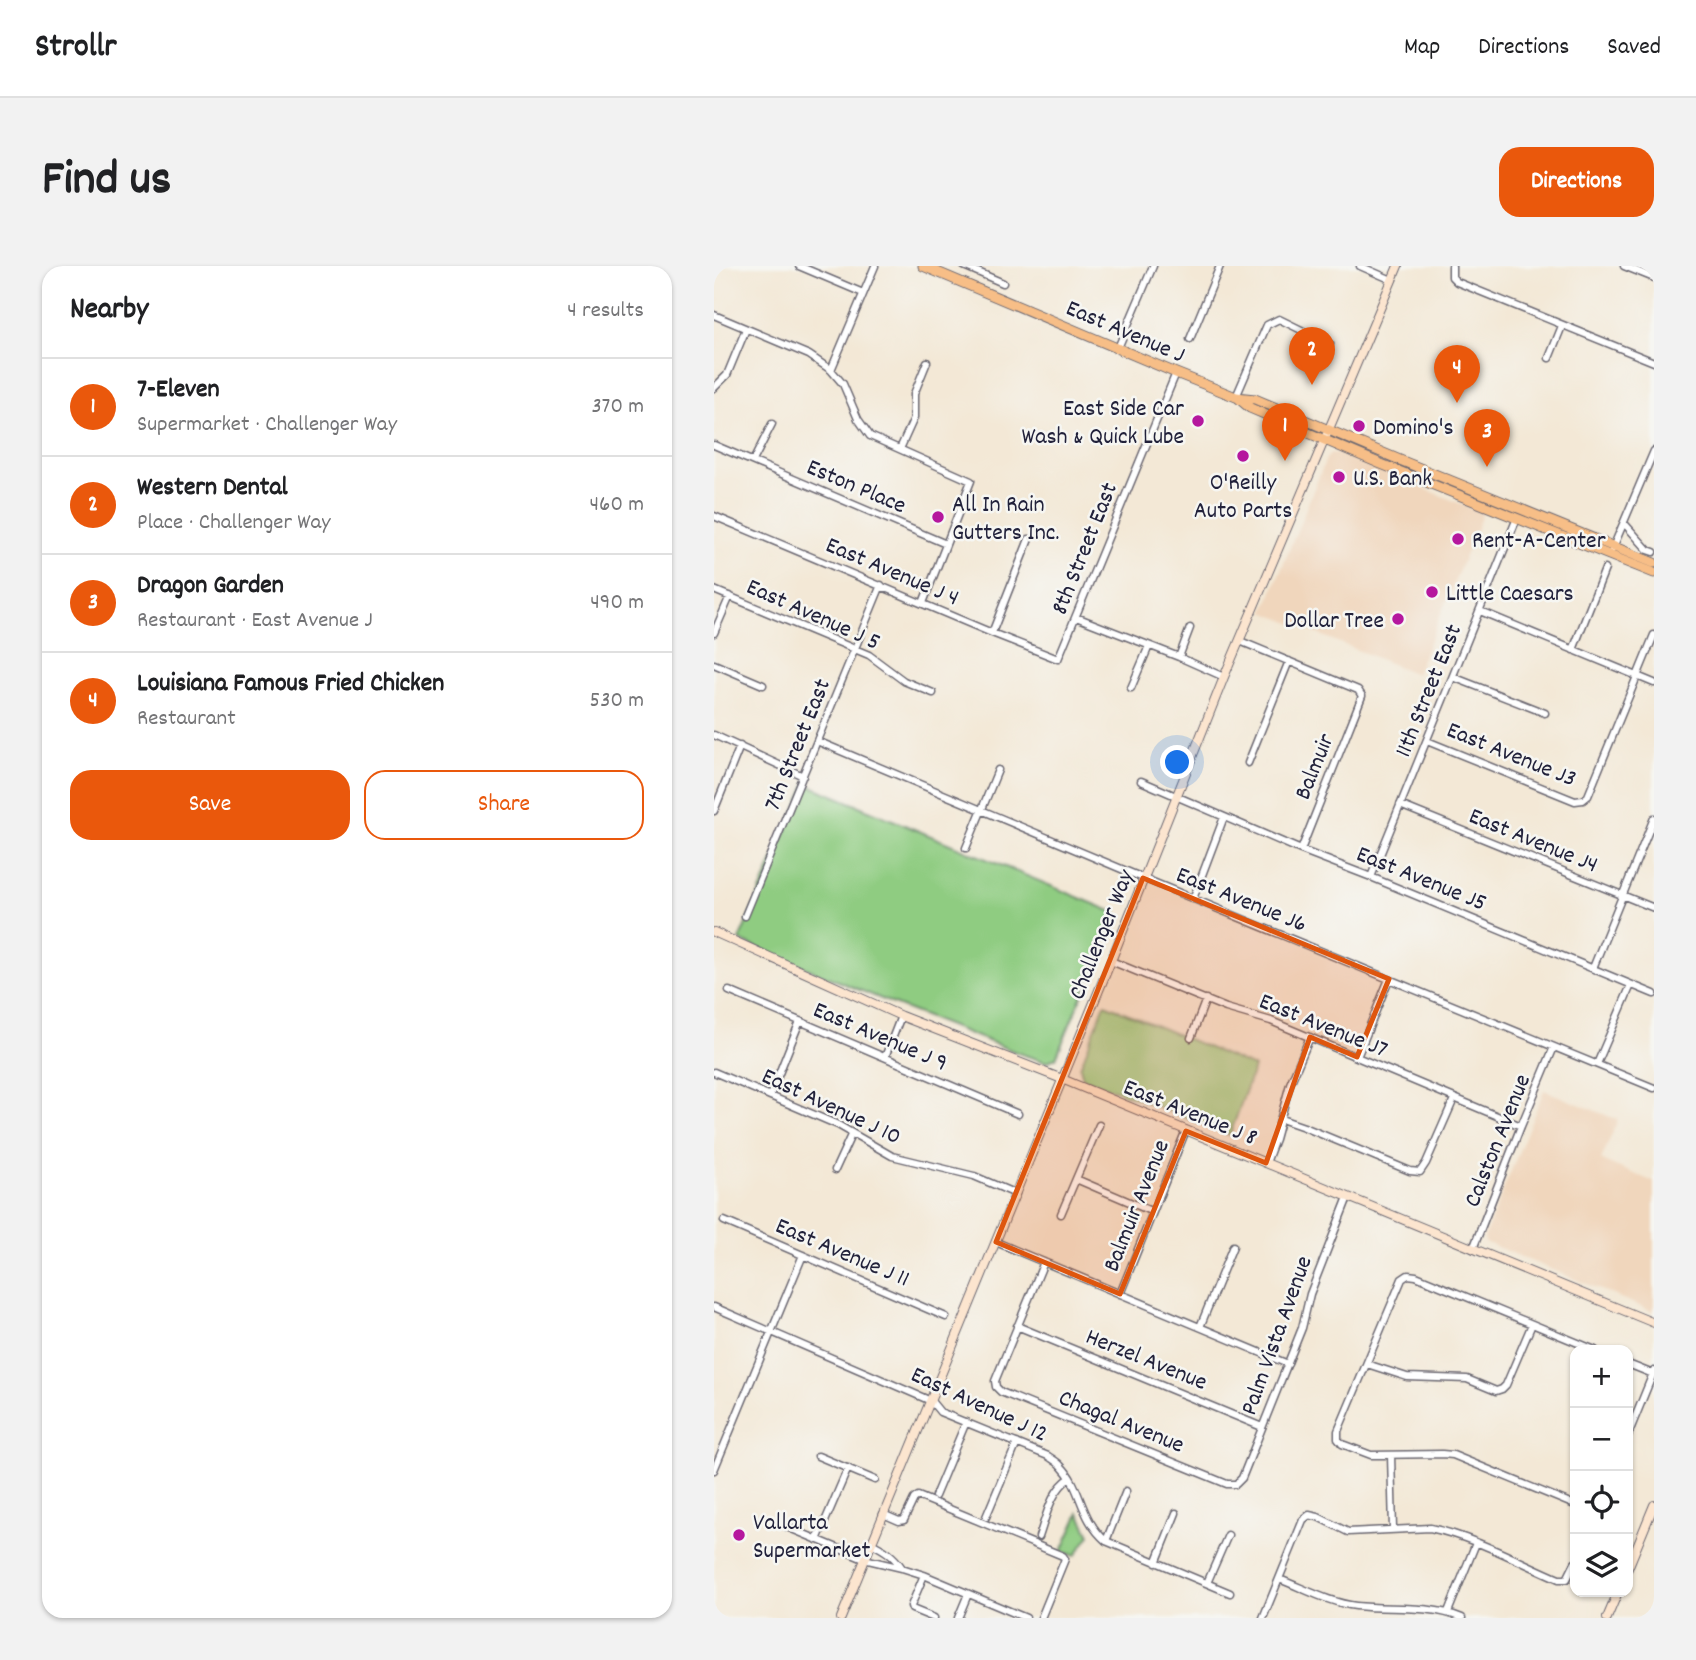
<!DOCTYPE html>
<meta charset="utf-8">
<style>
body{margin:0;font-family:Dekko,sans-serif;background:#f2f2f2;color:#202124}
.controls{position:absolute;right:21px;bottom:21px;display:grid;overflow:hidden;border-radius:14px;box-shadow:0 2px 5px #0004}
.controls button{width:63px;height:63px;display:grid;place-items:center;padding:0;border:0;border-bottom:2px solid #e0e0e0;background:#fff;color:#202124;font:35px sans-serif}
.you{position:absolute;left:464px;top:497px;width:24px;height:24px;margin:-18px;border:5px solid #fff;border-radius:50%;background:#1a73e8;box-shadow:0 0 0 10px #1a73e833}
.badge{display:grid;place-items:center;width:46px;height:46px;border-radius:50%;background:#ea580c;color:#fff;font-size:23px;font-weight:700}
.pin{position:absolute;translate:-50% -58px;filter:drop-shadow(0 2px 4px #0008)}
.pin::after{content:'';position:absolute;top:37px;width:24px;height:21px;background:inherit;clip-path:polygon(0 0,100% 0,50% 100%)}
.list{margin:0;padding:0;list-style:none}
h2{display:flex;justify-content:space-between;align-items:center;height:91px;margin:0;padding:0 28px;font-size:30px}
h2 small{font-size:23px;font-weight:400;color:#757577}
.list li{display:grid;grid-template-columns:46px 1fr auto;gap:21px;align-items:center;box-sizing:border-box;height:98px;padding:0 28px;border-top:2px solid #e0e0e0}
.list b{display:block;font-size:26px;white-space:nowrap}
.list p{margin:0;font-size:23px;white-space:nowrap;color:#757577}
.list em{font-size:23px;font-style:normal;color:#757577}
.actions{display:flex;gap:14px;padding:21px 28px}
.actions a{flex:1;padding:16px 0;border:2px solid #ea580c;border-radius:21px;text-align:center;font-size:24px;color:#ea580c}
.actions .main{background:#ea580c;color:#fff}
.icon{flex:none;width:38px;height:38px;fill:none;stroke:currentColor;stroke-width:2;stroke-linecap:round;stroke-linejoin:round}
.map{position:relative;flex:none;width:940px;height:1352px;overflow:hidden;border-radius:21px}
header{display:flex;align-items:center;gap:42px;box-sizing:border-box;height:98px;padding:0 35px;background:#fff;border-bottom:2px solid #e0e0e0}
header strong{font-size:33px}
nav{display:flex;gap:38px;margin-inline-start:auto;font-size:24px}
.intro{display:flex;align-items:center;justify-content:space-between;box-sizing:border-box;height:168px;padding:0 42px}
h1{margin:0;font-size:49px}
.button{padding:18px 32px;border-radius:21px;background:#ea580c;color:#fff;font-size:24px;font-weight:700}
main{display:flex;gap:42px;padding:0 42px}
aside{flex:1;background:#fff;border-radius:21px;box-shadow:0 2px 5px #0004}
.map>svg:first-child{display:block}
.built{fill:#f0d6bc}
.green{fill:#8fcc81;stroke:#58775e;stroke-width:2}
.lines{fill:none;stroke-linecap:round;stroke-linejoin:round}
.street-casing{stroke:#6b6771;stroke-width:9}
.secondary-casing{stroke:#6b6771;stroke-width:10}
.primary-casing{stroke:#6b6771;stroke-width:11}
.street{stroke:#fff;stroke-width:6}
.secondary{stroke:#fce5cf;stroke-width:8}
.primary{stroke:#f7be87;stroke-width:9}
.marked{fill:#de560e;fill-opacity:0.2;stroke:#de560e;stroke-width:5;stroke-linejoin:round}
.poi-dot{fill:#b5179e;stroke:#f6f6f2;stroke-width:2.5}
.labels{text-anchor:middle;stroke-width:5;stroke-linejoin:round;paint-order:stroke}
.street-label{font-size:24px;fill:#22223b;stroke:#f6f6f2}
.poi-label{font-size:24px;fill:#22223b;stroke:#f6f6f2;text-anchor:start}
</style>
<header>
<strong>Strollr</strong>
<nav><a>Map</a><a>Directions</a><a>Saved</a></nav>
</header>
<div class="intro"><h1>Find us</h1><a class="button">Directions</a></div>
<main>
<aside>
<h2>Nearby<small>4 results</small></h2>
<ul class="list">
<li><span class="badge">1</span><div><b>7-Eleven</b><p>Supermarket · Challenger Way</p></div><em>370 m</em></li>
<li><span class="badge">2</span><div><b>Western Dental</b><p>Place · Challenger Way</p></div><em>460 m</em></li>
<li><span class="badge">3</span><div><b>Dragon Garden</b><p>Restaurant · East Avenue J</p></div><em>490 m</em></li>
<li><span class="badge">4</span><div><b>Louisiana Famous Fried Chicken</b><p>Restaurant</p></div><em>530 m</em></li>
</ul>
<div class="actions"><a class="main">Save</a><a>Share</a></div>
</aside>
<div class="map">
<svg width="940" height="1352" viewBox="0 0 940 1352">
<rect width="100%" height="100%" fill="#f6f6f2"/>
<filter id="ink" filterUnits="userSpaceOnUse"><feTurbulence type="fractalNoise" baseFrequency=".0143" numOctaves="2"/><feDisplacementMap in="SourceGraphic" scale="14" xChannelSelector="R" yChannelSelector="G"/><feConvolveMatrix kernelMatrix="1 2 1 2 8 2 1 2 1" color-interpolation-filters="sRGB"/></filter>
<filter id="wash" filterUnits="userSpaceOnUse"><feTurbulence type="fractalNoise" baseFrequency=".00686" numOctaves="4" result="noise"/><feDisplacementMap in="SourceGraphic" scale="28" xChannelSelector="R" yChannelSelector="G"/><feGaussianBlur stdDeviation="1.57" result="paint"/><feColorMatrix in="noise" values="0 0 0 0 0 0 0 0 0 0 0 0 0 0 0 0 0 1.4 0 .05"/><feComposite in="paint" operator="in"/></filter>
<g filter="url(#wash)">
<rect width="100%" height="100%" fill="#f3e8d6"/>
<path class="built" d="M617,187H624L769,247L702,408L550,346L612,193Z
M830,824L904,854L887,894L940,916V1046L771,976L770,971Z"/>
<path class="green" d="M92,518L402,647L342,792L332,796L307,788L182,739L27,675L26,672Z
M391,738L540,801L516,869L369,812L366,801Z
M365,1247L376,1269L361,1290L348,1285Z"/>
</g>
<g filter="url(#ink)">
<g class="lines">
<g class="street-casing">
<path id="street" d="M85,0L149,27
M250,0L289,17
M646,0L678,14
M738,0V11L743,16L940,96
M910,0L940,12
M0,49L95,89L117,104L129,118L144,153L156,170L257,215L209,337
M476,73L506,0
M404,82L439,0
M835,92L848,60
M117,104L161,0
M0,122L13,109L32,63
M522,131L553,59L565,53L616,78
M0,179L232,278
M186,183L200,152V128L213,96
M39,195L58,158
M0,250L278,367L344,393L462,107
M910,257L934,284L940,286
M898,284L940,185
M0,324L155,389L190,415L219,427
M766,345L940,417
M362,351L465,391L510,411
M0,367L16,330
M278,367L315,273
M526,375L644,424L648,430L587,584
M859,384L891,303
M465,391L476,362
M0,398L49,419
M739,411L831,447
M417,422L435,380
M0,469L89,510
M103,475L429,612L940,822
M713,475L861,535L869,534L874,530L940,369
M534,497L575,395
M427,515L587,584L657,611L940,728
M686,539L940,642
M0,545L26,480
M252,582L284,504
M657,611L803,252
M479,633L510,551
M31,650L167,319
M397,695L512,742L557,755L807,860
M879,702L940,552
M15,725L304,848
M477,772L492,733
M171,791L187,750
M643,791L675,713
M883,798L917,719
M0,806L124,859L178,890L260,910L302,928
M56,830L86,755
M567,853L590,861L696,905L706,906L712,897L740,833
M552,897L561,873L576,818L596,771
M121,904L138,867
M362,913L439,946
M347,948L385,859
M10,955L232,1051
M282,976L574,1098
M759,983L807,860L840,781
M330,996L281,1115L282,1121L287,1126L513,1218H522L528,1212L588,1062L596,1028L634,931
M406,1028L472,864
M0,1041L217,1135L226,1146L334,1190C338,1193 344,1196 347,1200C368,1221 365,1252 392,1275L516,1327
M303,1060L548,1161
M486,1061L519,980
M653,1098L693,1111L753,1113L782,1125L788,1123L792,1119L818,1058
M914,1098L939,1108
M860,1157L861,1158
M914,1169L940,1105
M677,1189L679,1263
M104,1190L161,1214
M0,1204L89,989
M221,1230L252,1156
M861,1239L739,1189L728,1188L657,1189L628,1178L624,1173V1165L688,1013L694,1009L702,1010L881,1084
M169,1248L185,1255L190,1254L200,1233L204,1230L349,1290L351,1293L327,1352
M272,1251L303,1177
M73,1261L150,1293L188,1302L210,1309L312,1352
M325,1271C332,1251 337,1224 356,1212
M103,1274L134,1202
M392,1275L412,1225
M157,1277C171,1284 179,1289 188,1302
M442,1297L462,1247
M210,1309L197,1340L198,1343L220,1352
M565,1313C589,1322 616,1337 642,1340C677,1344 714,1338 748,1352
M493,1317L514,1269
M734,1346L762,1277
M244,1352L254,1328
M549,1352L589,1254L595,1249L604,1251L634,1266L716,1262C760,1271 803,1295 845,1313H853L861,1297"/>
</g>
<g class="secondary-casing">
<path id="secondary" d="M0,666L187,750L348,813L940,1057
M914,1302L940,1239
M127,1352L397,695L510,411L684,0
M893,1352L904,1326"/>
</g>
<g class="primary-casing">
<path id="primary" d="M209,0L462,107L522,131L541,133L686,194L940,297
M523,131L536,142L667,198L940,307"/>
</g>
<use href="#street" class="street"/>
<use href="#secondary" class="secondary"/>
<use href="#primary" class="primary"/>
</g>
</g>
<path class="marked" d="M429,612L675,713L643,791L596,771L552,897L472,865L406,1028L282,976Z"/>
<g class="poi-dot">
<circle cx="484" cy="155" r="7"/>
<circle cx="645" cy="160" r="7"/>
<circle cx="529" cy="190" r="7"/>
<circle cx="625" cy="211" r="7"/>
<circle cx="224" cy="251" r="7"/>
<circle cx="744" cy="273" r="7"/>
<circle cx="718" cy="326" r="7"/>
<circle cx="684" cy="353" r="7"/>
<circle cx="25" cy="1269" r="7"/>
</g>
<g class="labels">
<g class="street-label">
<text transform="translate(412 64) rotate(23)" y="8">East Avenue J</text>
<text transform="translate(143 219) rotate(23)" y="8">Eston Place</text>
<text transform="translate(369 282) rotate(-68)" y="8">8th Street East</text>
<text transform="translate(179 304) rotate(23)" y="8">East Avenue J 4</text>
<text transform="translate(100 347) rotate(24)" y="8">East Avenue J 5</text>
<text transform="translate(713 424) rotate(-68)" y="8">11th Street East</text>
<text transform="translate(82 478) rotate(-68)" y="8">7th Street East</text>
<text transform="translate(798 487) rotate(22)" y="8">East Avenue J3</text>
<text transform="translate(599 500) rotate(-68)" y="8">Balmuir</text>
<text transform="translate(820 573) rotate(22)" y="8">East Avenue J4</text>
<text transform="translate(708 611) rotate(22)" y="8">East Avenue J5</text>
<text transform="translate(528 632) rotate(22)" y="8">East Avenue J6</text>
<text transform="translate(386 668) rotate(-68)" y="8">Challenger Way</text>
<text transform="translate(610 758) rotate(22)" y="8">East Avenue J7</text>
<text transform="translate(167 769) rotate(23)" y="8">East Avenue J 9</text>
<text transform="translate(118 839) rotate(25)" y="8">East Avenue J 10</text>
<text transform="translate(477 845) rotate(22)" y="8">East Avenue J 8</text>
<text transform="translate(782 874) rotate(-68)" y="8">Calston Avenue</text>
<text transform="translate(421 939) rotate(-68)" y="8">Balmuir Avenue</text>
<text transform="translate(129 985) rotate(23)" y="8">East Avenue J 11</text>
<text transform="translate(561 1069) rotate(-70)" y="8">Palm Vista Avenue</text>
<text transform="translate(433 1092) rotate(22)" y="8">Herzel Avenue</text>
<text transform="translate(266 1137) rotate(25)" y="8">East Avenue J 12</text>
<text transform="translate(408 1154) rotate(22)" y="8">Chagal Avenue</text>
</g>
<g class="poi-label">
<text x="470" y="149" text-anchor="end">East Side Car<tspan x="470" dy="28">Wash &amp; Quick Lube</tspan></text>
<text x="659" y="168">Domino's</text>
<text x="639" y="219">U.S. Bank</text>
<text x="529" y="223" text-anchor="middle">O'Reilly<tspan x="529" dy="28">Auto Parts</tspan></text>
<text x="238" y="245">All In Rain<tspan x="238" dy="28">Gutters Inc.</tspan></text>
<text x="758" y="281">Rent-A-Center</text>
<text x="732" y="334">Little Caesars</text>
<text x="670" y="361" text-anchor="end">Dollar Tree</text>
<text x="39" y="1263">Vallarta<tspan x="39" dy="28">Supermarket</tspan></text>
</g>
</g>
</svg>
<div class="controls">
<button>+</button>
<button>−</button>
<button><svg class="icon" aria-label="locate" viewBox="0 0 24 24"><circle cx="12" cy="12" r="6"/><path d="M12 2v4M12 18v4M2 12h4M18 12h4"/></svg></button>
<button><svg class="icon" aria-label="layers" viewBox="0 0 24 24"><path d="M12 4l9 5-9 5-9-5zM3 14l9 5 9-5"/></svg></button>
</div>
<div class="you"></div>
<div class="pin badge" style="left:571px;top:195px">1</div>
<div class="pin badge" style="left:598px;top:119px">2</div>
<div class="pin badge" style="left:773px;top:201px">3</div>
<div class="pin badge" style="left:743px;top:137px">4</div>
</div>
</main>
